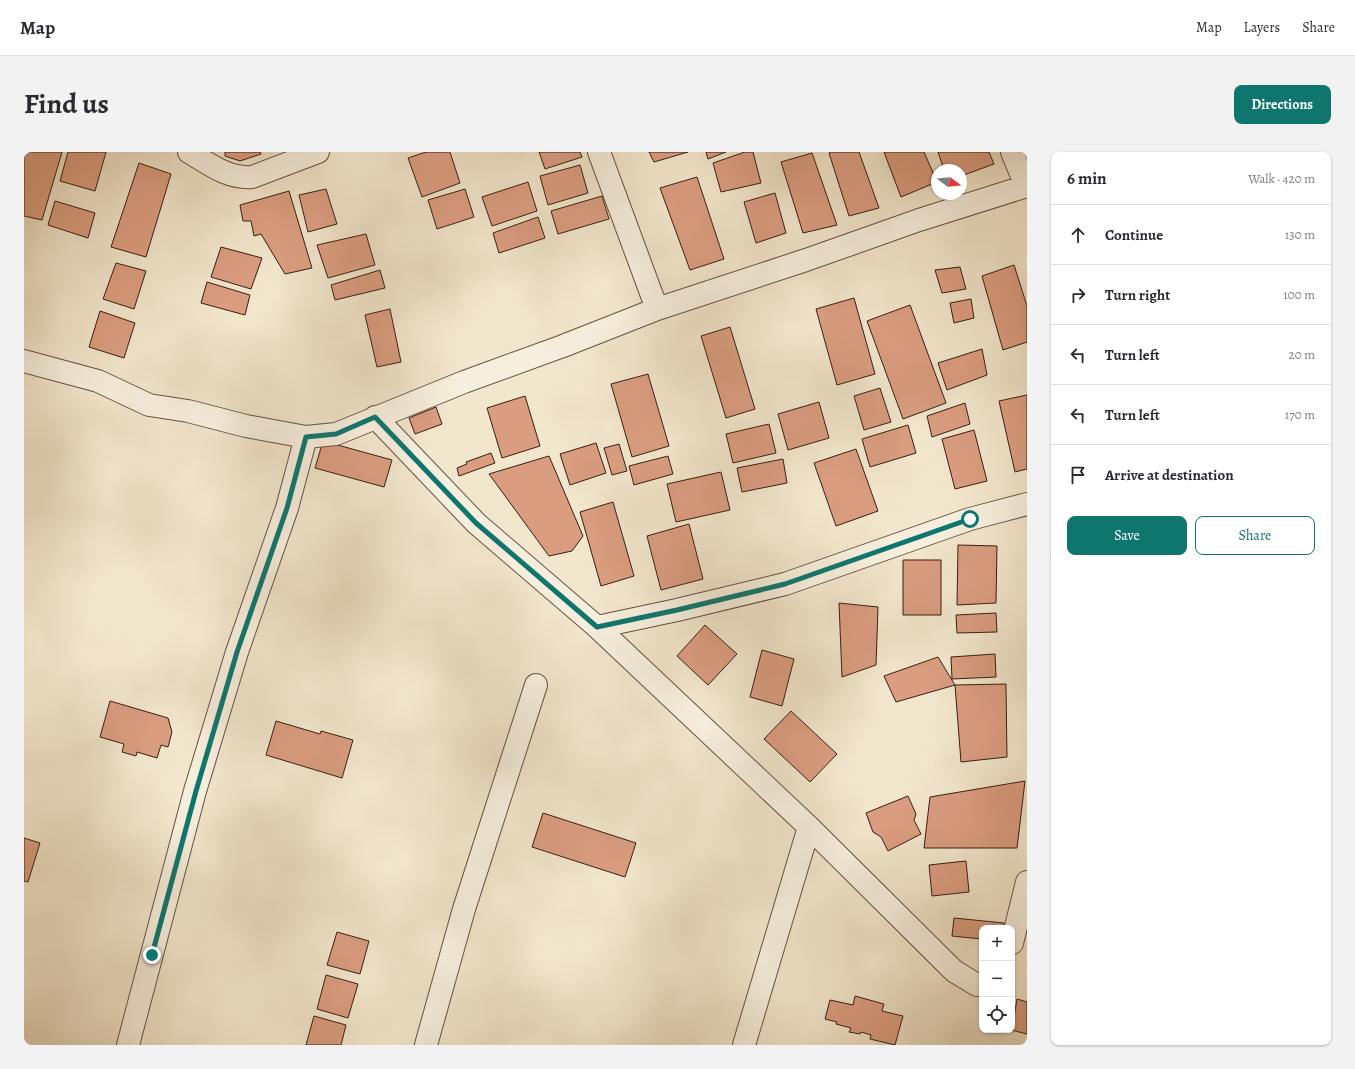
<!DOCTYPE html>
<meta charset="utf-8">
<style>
body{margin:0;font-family:Alegreya,serif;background:#f2f2f3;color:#2b2b33}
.controls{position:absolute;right:12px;bottom:12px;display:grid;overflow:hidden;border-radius:8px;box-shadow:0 1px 3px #0004}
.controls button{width:36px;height:36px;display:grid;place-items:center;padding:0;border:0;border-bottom:1px solid #e1e1e2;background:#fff;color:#2b2b33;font:20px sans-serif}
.compass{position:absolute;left:907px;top:12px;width:36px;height:36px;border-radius:50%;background:#fff;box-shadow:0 1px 3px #0004;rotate:106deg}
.stop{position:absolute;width:12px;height:12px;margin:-9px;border:3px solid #0f766e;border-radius:50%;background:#fff}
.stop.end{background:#0f766e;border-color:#fff;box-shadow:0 1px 4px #0008}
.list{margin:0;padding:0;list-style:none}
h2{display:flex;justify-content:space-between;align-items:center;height:52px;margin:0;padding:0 16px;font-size:17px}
h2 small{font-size:13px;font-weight:400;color:#7c7c81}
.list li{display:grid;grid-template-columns:26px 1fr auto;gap:12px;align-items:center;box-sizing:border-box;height:60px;padding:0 16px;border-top:1px solid #e1e1e2}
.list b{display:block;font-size:15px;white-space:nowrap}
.list em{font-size:13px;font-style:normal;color:#7c7c81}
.actions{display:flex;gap:8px;padding:12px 16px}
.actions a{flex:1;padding:9px 0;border:1px solid #0f766e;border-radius:8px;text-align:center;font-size:14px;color:#0f766e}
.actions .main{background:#0f766e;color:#fff}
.icon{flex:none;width:22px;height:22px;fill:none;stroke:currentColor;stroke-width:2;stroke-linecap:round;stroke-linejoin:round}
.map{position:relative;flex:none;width:1003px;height:893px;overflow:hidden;border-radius:8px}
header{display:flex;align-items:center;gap:24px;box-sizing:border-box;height:56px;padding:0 20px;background:#fff;border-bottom:1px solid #e1e1e2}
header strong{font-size:19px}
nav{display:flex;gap:22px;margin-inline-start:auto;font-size:14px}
.intro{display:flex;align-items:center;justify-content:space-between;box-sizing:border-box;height:96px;padding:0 24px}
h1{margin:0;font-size:28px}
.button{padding:10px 18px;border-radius:8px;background:#0f766e;color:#fff;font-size:14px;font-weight:700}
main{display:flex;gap:24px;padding:0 24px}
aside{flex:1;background:#fff;border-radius:8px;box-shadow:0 1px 3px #0004}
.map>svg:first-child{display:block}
.building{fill:#da9d80;stroke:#381e13}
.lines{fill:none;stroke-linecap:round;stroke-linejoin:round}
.street-casing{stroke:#665041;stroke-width:24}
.street{stroke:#f7efde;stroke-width:22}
.route{stroke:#0f766e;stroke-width:5}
</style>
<header>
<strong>Map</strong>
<nav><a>Map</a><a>Layers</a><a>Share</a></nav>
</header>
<div class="intro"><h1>Find us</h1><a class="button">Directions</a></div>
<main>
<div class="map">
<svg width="1003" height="893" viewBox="0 0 1003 893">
<rect width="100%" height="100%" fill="#f2e6cc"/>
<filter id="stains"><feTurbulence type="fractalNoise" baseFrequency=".005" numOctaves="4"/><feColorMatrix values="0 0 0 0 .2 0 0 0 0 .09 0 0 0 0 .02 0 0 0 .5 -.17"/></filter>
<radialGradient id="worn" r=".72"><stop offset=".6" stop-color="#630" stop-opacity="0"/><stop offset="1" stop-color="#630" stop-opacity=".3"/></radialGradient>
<path class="building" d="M2,0H38L18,68L0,64V6Z
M44,0H82L71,39L36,29Z
M201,0H236L237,2L216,9L201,4Z
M402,0H426L436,31L398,45L384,6Z
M515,0H556L558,5L521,17Z
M625,0H664L630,10Z
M682,0H702L684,7Z
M721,0H729L737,31L697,40L689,11Z
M807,0H835L855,56L825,64L805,1Z
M860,0H900L913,30L877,45Z
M914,0H965L970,12L937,24V18H920Z
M788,1L813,73L779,81L757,10Z
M115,11L147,22L122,105L87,95Z
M556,13L564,41L524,53L516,24Z
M673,25L700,107L666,118L636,36Z
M504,30L513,59L468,74L458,45Z
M302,37L313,72L284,80L275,43Z
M441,37L450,65L413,77L404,48Z
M265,39L288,116L261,122L237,82L230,84L227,69H219L216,53Z
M751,41L762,81L732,91L720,50Z
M578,44L585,67L534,82L527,59Z
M31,49L71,61L64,86L24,73Z
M514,65L521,86L475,101L469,81Z
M342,82L351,113L304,126L293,93Z
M197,95L238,106L227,137L187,125Z
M92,111L122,119L110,157L79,147Z
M990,113L1003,154V190L979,198L958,124Z
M936,115L942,137L918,141L911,118Z
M356,118L361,136L311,148L307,133Z
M183,130L226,143L221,163L177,151Z
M830,146L851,222L813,233L792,157Z
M947,147L950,166L930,171L926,151Z
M886,153L922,251L879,267L843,169Z
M366,157L377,210L353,215L341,163Z
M76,159L111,171L100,206L65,195Z
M706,175L731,257L702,266L677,184Z
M958,197L963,223L923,238L914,211Z
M624,222L645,294L608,305L587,232Z
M856,236L867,270L840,278L830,244Z
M1003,243V317L991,320L975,249Z
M501,244L516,294L478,306L463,256Z
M795,250L805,286L764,298L754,262Z
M941,251L946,272L908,285L903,264Z
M412,255L418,272L391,282L385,266Z
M745,272L752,301L709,311L702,282Z
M884,273L892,301L846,315L838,287Z
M950,278L963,329L931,337L918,287Z
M299,289L368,308L360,335L291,316Z
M572,291L582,321L546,333L536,302Z
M595,292L603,319L588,323L580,296Z
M832,297L854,359L812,374L790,311Z
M467,301L471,311L435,324L433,316L443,312L442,310Z
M525,304L559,384L548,399L525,404L465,322Z
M644,304L649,322L610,333L605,314Z
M759,307L763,331L718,340L713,316Z
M697,320L706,358L652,370L643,332Z
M589,350L610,424L577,434L556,360Z
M665,372L679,427L637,438L623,384Z
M934,393L973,394L972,451L933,453Z
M879,408H917V463H879Z
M815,451L854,455L852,513L818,525Z
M972,461L973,480L933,481L932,463Z
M681,473L713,502L684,533L653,504Z
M738,498L770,507L758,554L726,545Z
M971,502L972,525L928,527L927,505Z
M914,505L931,533L872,550L860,524Z
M982,532L983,605L937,610L931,533Z
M86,549L144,566L148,580L144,595L137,593L133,606L113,600L112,604L98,600L100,592L76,585Z
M767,559L813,602L786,630L740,587Z
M252,569L296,582L297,579L329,588L318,626L242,603Z
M1001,629L993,696H900L906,645Z
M884,644L892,662L890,668L897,682L864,699L857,685L849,680L842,661Z
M519,661L612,691L601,725L508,695Z
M0,686L16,691L4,730L0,729Z
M942,709L945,740L908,744L905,713Z
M930,766L980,771V776H958V792L957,787L928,784Z
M313,780L345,789L336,822L303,813Z
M302,823L334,832L324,866L293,857Z
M831,844L860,852L858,859L879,864L871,893L846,887L847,883L837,880L836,882L825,880L827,876L812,872L813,870L801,867L806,848L829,853Z
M993,847L1003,850V882L987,878H988Z
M290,864L322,873L317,893H282Z"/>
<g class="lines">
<g class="street-casing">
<path id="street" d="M165,0C185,12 204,27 228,25L294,0
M575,0L633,157
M988,0L1002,34
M0,209L74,229L125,253L164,259L222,274L282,285L312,282L440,230L539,194L633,157L782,108L895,68L1003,34
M351,265L452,371L573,475L785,675L930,819L953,833H958
M573,475L653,458L761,432L946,367L1003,352
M988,791L1003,730
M104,893L171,639L213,500L263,356L282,285
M402,893L440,757L512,533
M720,893L785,675"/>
</g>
<use href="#street" class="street"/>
</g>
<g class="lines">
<path class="route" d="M128,803L172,639L213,500L263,356L282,285L312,282L351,265L452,371L573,475L653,458L761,432L946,367"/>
</g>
<rect width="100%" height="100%" filter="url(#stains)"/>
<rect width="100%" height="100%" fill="url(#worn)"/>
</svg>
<div class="controls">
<button>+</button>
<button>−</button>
<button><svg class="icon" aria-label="locate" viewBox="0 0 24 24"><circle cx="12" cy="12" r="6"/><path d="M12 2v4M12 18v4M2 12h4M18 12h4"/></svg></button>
</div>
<svg class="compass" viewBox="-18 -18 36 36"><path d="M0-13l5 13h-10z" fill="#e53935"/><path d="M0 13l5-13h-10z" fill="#7c7c81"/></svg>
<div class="stop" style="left:946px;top:367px"></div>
<div class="stop end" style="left:128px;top:803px"></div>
</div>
<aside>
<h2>6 min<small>Walk · 420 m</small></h2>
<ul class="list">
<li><svg class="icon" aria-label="ahead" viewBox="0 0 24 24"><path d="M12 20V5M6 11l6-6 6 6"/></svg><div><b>Continue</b></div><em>130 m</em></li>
<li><svg class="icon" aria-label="right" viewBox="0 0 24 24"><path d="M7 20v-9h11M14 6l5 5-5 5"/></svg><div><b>Turn right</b></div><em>100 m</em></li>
<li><svg class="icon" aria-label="left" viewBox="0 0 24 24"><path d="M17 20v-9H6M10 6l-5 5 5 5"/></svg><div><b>Turn left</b></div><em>20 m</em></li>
<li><svg class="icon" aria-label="left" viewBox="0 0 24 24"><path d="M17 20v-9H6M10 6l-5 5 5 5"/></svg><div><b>Turn left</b></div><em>170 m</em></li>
<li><svg class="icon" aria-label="arrive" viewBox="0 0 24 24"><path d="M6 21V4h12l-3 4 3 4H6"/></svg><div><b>Arrive at destination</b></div></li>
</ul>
<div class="actions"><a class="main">Save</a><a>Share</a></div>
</aside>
</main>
